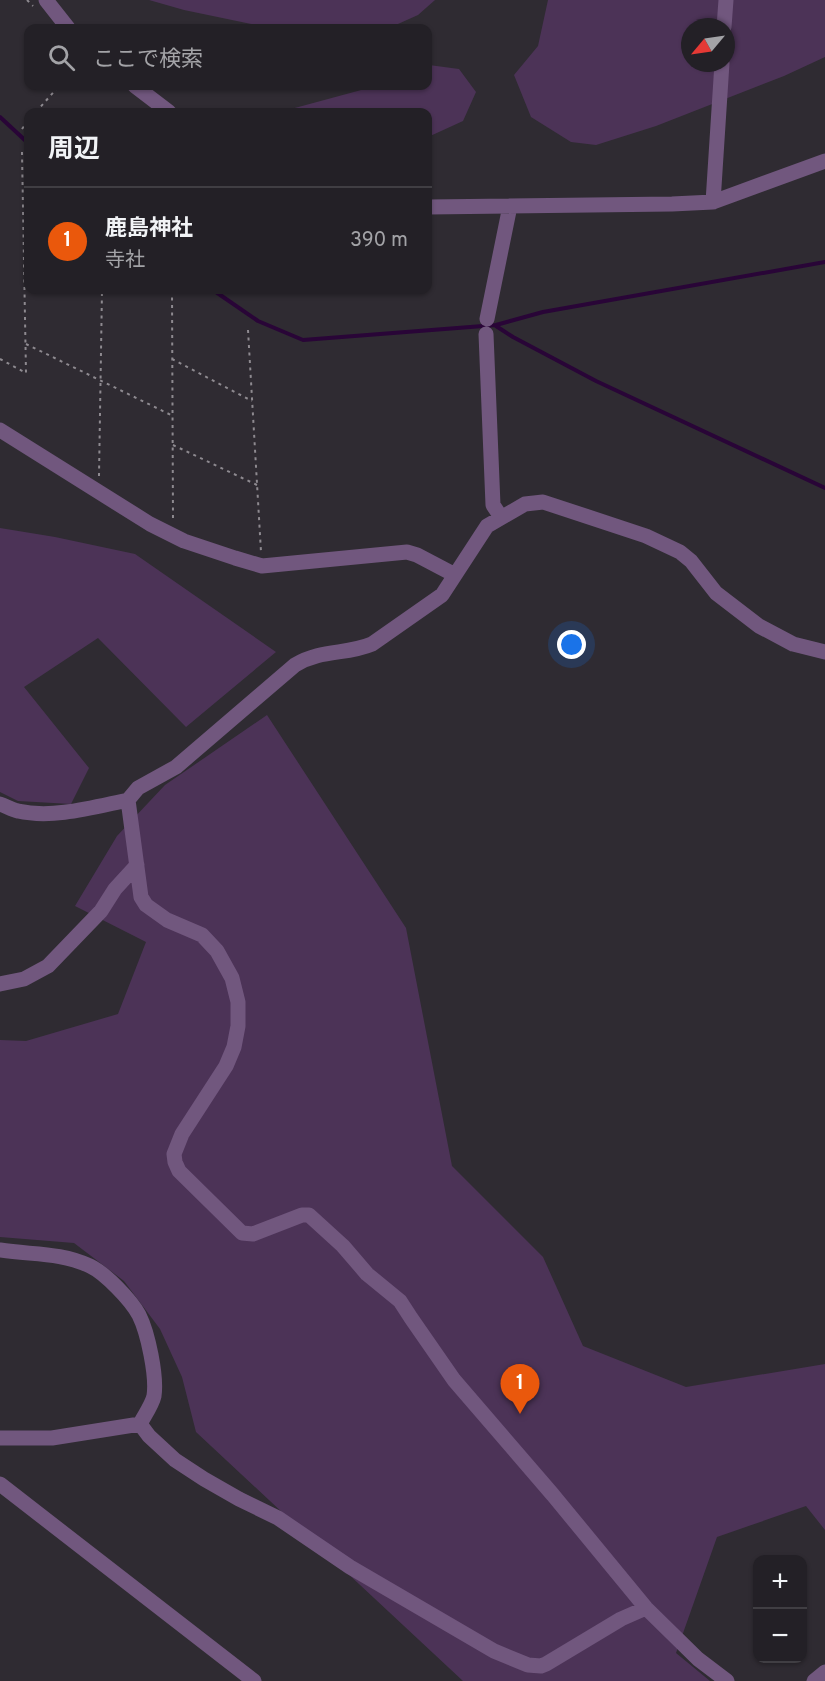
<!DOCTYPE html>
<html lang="ja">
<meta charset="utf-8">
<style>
body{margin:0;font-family:Overpass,"Noto Sans JP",sans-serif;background:#2b282e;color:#f1f3f6}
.controls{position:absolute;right:18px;bottom:18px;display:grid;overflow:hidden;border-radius:12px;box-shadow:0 2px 4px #0004}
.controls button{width:54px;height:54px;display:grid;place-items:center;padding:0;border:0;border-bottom:2px solid #403e43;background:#232026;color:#f1f3f6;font:30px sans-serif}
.compass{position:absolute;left:681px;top:18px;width:54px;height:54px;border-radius:50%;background:#232026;box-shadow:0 2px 4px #0004;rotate:241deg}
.you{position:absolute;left:572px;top:645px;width:21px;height:21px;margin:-15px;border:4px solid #fff;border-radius:50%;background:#1a73e8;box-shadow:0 0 0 9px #1a73e833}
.badge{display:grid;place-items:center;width:39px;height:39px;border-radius:50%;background:#ea580c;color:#fff;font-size:20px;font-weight:700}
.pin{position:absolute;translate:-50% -50px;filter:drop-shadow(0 2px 3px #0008)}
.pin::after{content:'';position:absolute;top:32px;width:21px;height:18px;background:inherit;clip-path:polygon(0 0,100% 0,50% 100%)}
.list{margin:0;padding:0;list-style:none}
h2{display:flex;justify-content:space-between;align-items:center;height:78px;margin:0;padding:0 24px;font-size:26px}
h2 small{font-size:20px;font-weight:400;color:#a3a3a7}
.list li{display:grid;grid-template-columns:39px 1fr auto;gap:18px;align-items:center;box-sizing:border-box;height:108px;padding:0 24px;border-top:2px solid #403e43}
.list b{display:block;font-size:22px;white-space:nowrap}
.list p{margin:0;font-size:20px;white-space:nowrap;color:#a3a3a7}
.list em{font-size:20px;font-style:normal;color:#a3a3a7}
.icon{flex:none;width:33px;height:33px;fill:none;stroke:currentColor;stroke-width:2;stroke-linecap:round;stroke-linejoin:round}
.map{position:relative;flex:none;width:825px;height:1681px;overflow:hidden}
.search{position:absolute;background:#232026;box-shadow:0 2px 4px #0004;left:24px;top:24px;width:408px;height:66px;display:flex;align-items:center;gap:15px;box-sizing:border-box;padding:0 21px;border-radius:12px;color:#a3a3a7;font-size:22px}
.panel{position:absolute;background:#232026;box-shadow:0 2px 4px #0004;left:24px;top:108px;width:408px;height:186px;border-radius:12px}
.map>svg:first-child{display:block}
.green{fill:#4c3357;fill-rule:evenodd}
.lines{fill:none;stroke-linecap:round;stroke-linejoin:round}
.stream{stroke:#290537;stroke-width:4}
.path{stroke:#8e8a90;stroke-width:2;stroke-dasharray:3 4.5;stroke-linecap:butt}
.minor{stroke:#71577e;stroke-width:15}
</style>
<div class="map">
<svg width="825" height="1681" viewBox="0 0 825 1681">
<rect width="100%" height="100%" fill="#2f2b32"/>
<path class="green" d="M149,0H435L418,15L389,28H271L184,10Z
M548,0H825V57L784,76L656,126L596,145L571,142L531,117L514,75L538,46ZM690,27H726V63H690Z
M429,65L459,69L476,92L463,121L428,137V112H280L376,86H428V66Z
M0,528L55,537L135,554L276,652L186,727L98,638L24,687L89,768L71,804L18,801L0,792Z
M267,715L406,928L452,1166L543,1257L583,1346L686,1387L825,1364V1530L806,1506L717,1537L676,1653L710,1681H463L196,1432L182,1377L160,1329L124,1281L74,1243L0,1237V1040L26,1041L118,1014L146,942L75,906L117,836L165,785Z"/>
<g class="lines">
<path class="stream" d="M0,117L28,143
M213,290L258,321L303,340L496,325L543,312L825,262
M496,326L513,337L596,381L825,488"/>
<path class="path" d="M27,0L33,6
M36,112L59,86
M22,129L28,121
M172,290L173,521
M248,330L261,552
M26,344L171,415
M0,359L26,373L22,152
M172,359L252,401
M173,445L257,485
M99,476L102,290"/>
<path class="minor" d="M46,0L68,28
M724,27L726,0
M135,86L169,112
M713,202L722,63
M428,207L672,204L713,202L825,161
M487,319L510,206
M486,334L493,505L501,517
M0,430L150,524L184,541L235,558L262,566L407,552L417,555L455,575
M128,800L141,897L146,905L167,920L202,935L217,951L232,978L238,1002V1026L234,1047L226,1066L182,1134L174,1154L175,1162L179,1171L242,1233L253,1234L302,1215H309L343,1246L367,1274L400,1301L411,1318L454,1380L553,1495L646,1608L698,1659L727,1681
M0,804C6,806 12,810 18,811C53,819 94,807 128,800L138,788L176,767L295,665C322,649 346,655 372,644L442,595L487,526L525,504L543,502L646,536L680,552L691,561L716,593L759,626L793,644L825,652
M0,984L24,979L48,966L101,911L115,889L137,865
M0,1250C32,1255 60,1252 90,1266C105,1273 131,1300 139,1315C148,1333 157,1376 154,1396C152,1405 144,1416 140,1424
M140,1424L149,1436L175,1460L204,1479L239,1499L278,1518L350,1567L494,1651L528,1665L541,1666L546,1664L621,1619L646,1608
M0,1438H52L140,1424
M0,1484L254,1681
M814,1681L825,1672"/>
</g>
</svg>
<div class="controls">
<button>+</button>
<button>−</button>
</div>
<svg class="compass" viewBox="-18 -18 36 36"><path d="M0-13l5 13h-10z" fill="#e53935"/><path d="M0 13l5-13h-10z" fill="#a3a3a7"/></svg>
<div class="you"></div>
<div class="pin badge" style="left:520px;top:1414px">1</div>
<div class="search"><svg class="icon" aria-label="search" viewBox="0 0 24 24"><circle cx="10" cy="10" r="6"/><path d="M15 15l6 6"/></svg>ここで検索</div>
<section class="panel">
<h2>周辺<small></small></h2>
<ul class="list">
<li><span class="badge">1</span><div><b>鹿島神社</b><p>寺社</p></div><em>390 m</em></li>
</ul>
</section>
</div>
